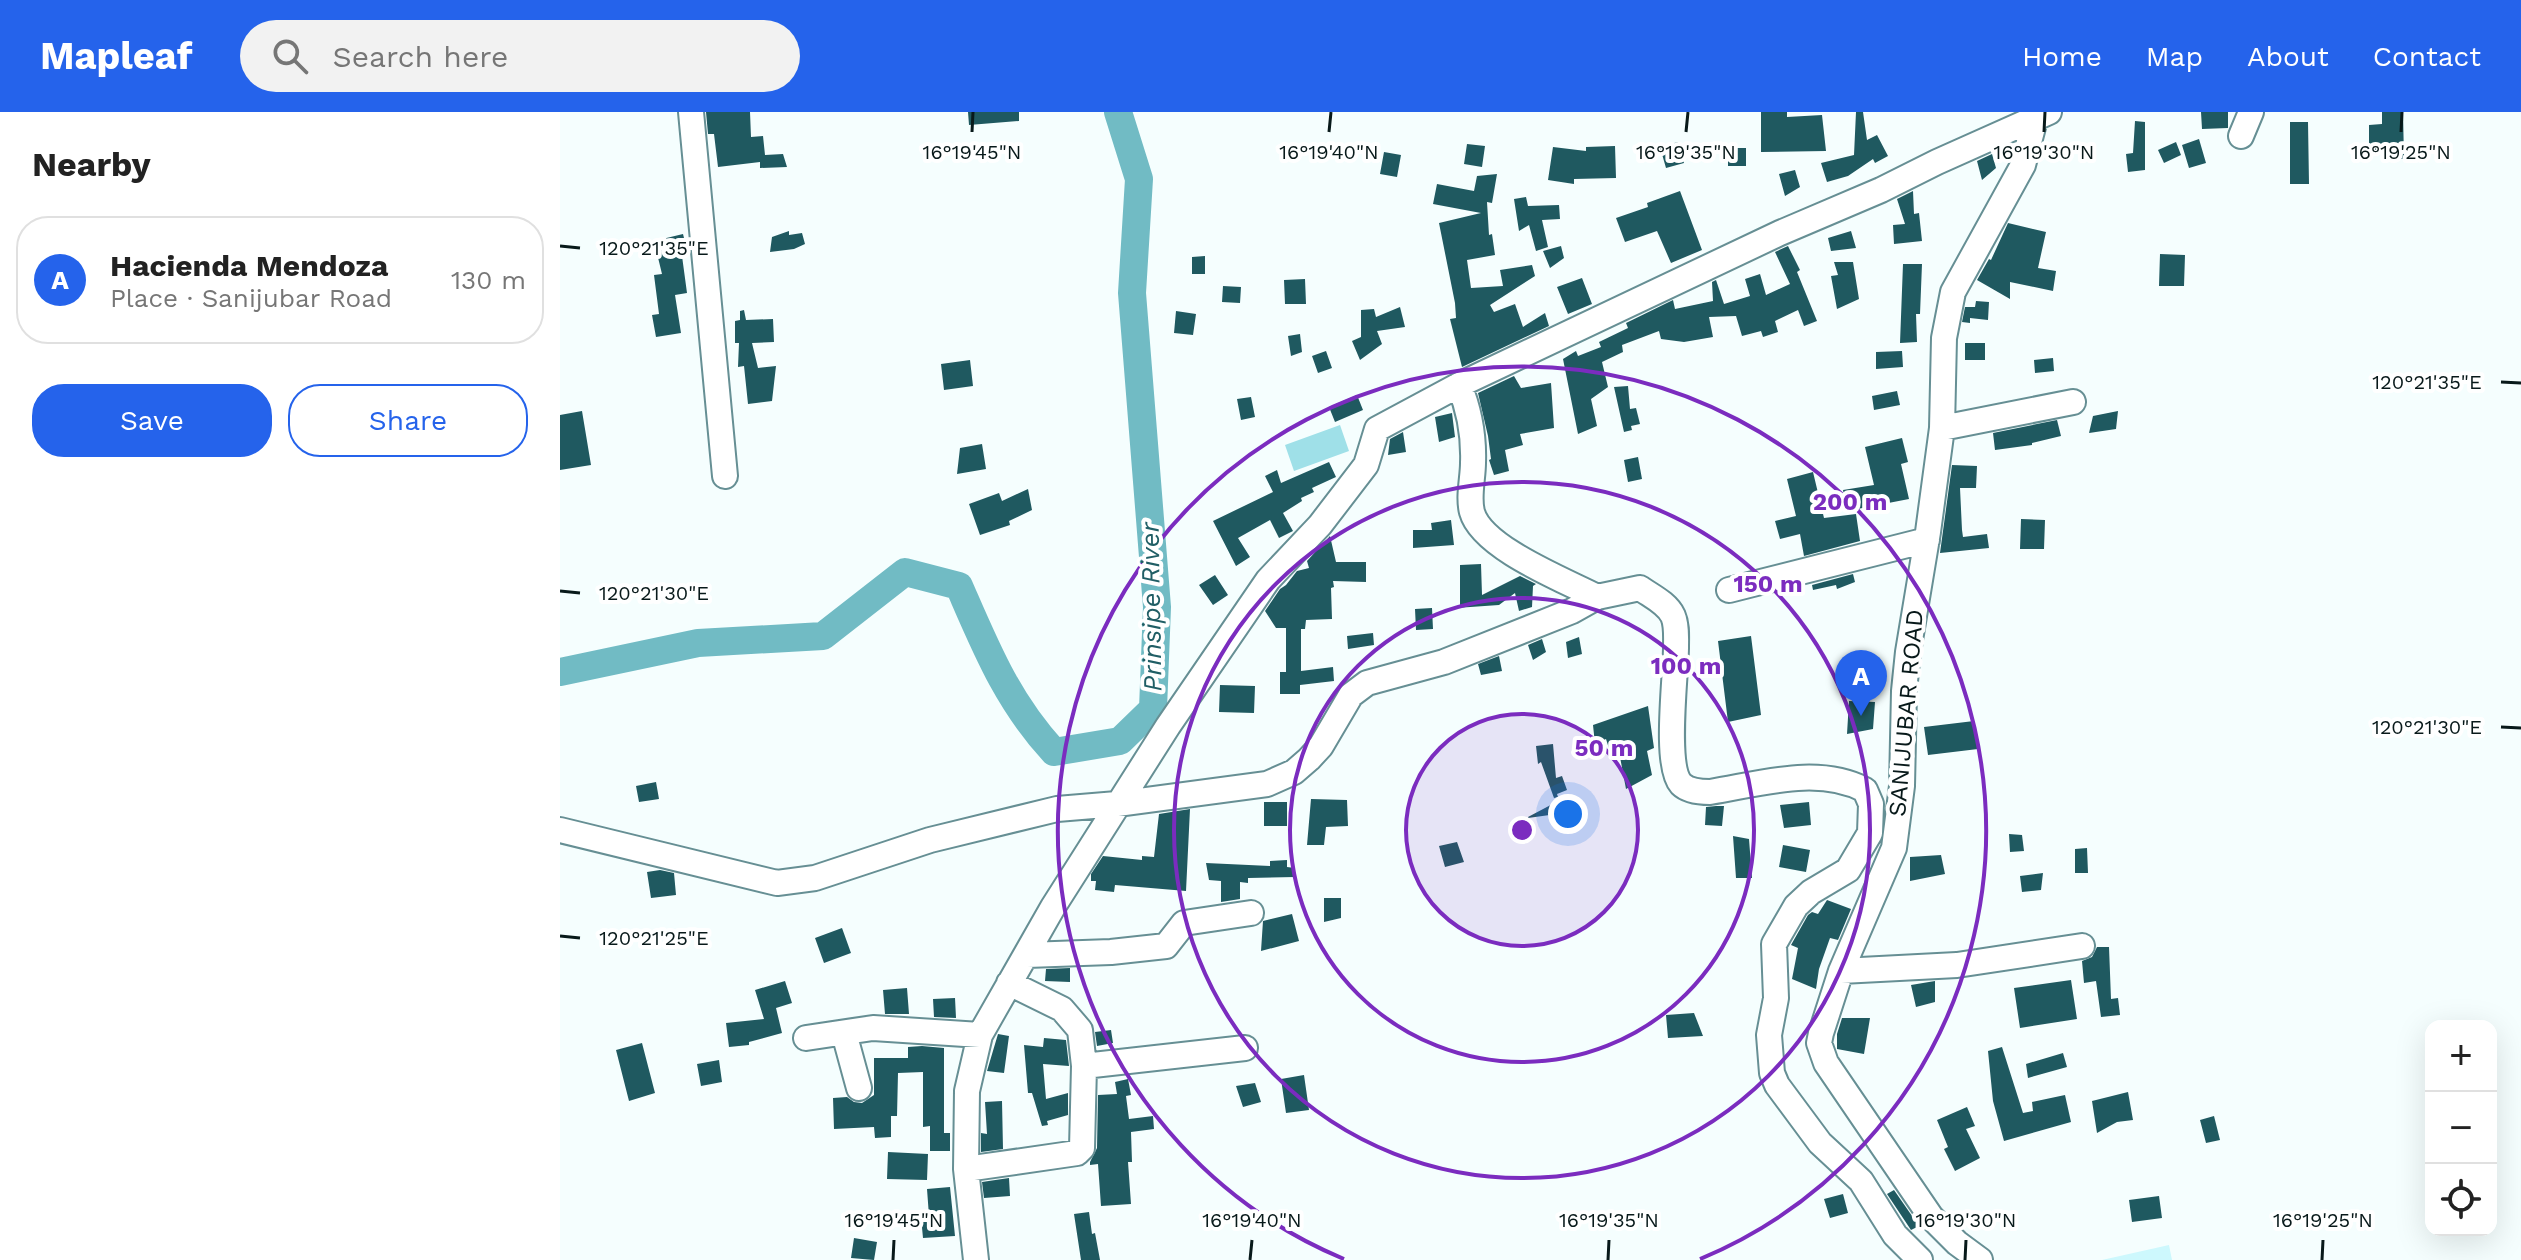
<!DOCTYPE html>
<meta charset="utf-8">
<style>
body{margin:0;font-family:"Work Sans",sans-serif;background:#f2f2f2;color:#222}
.controls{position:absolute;right:24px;bottom:24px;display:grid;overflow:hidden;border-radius:16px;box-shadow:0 8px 32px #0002}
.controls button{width:72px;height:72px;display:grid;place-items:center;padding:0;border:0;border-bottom:2px solid #e0e0e0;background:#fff;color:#222;font:40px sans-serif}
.you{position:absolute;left:1008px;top:702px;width:28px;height:28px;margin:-20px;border:6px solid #fff;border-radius:50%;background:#1a73e8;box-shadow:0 0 0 12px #1a73e833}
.badge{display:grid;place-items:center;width:52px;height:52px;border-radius:50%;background:#2563eb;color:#fff;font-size:26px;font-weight:700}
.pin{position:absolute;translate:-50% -66px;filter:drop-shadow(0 2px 4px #0008)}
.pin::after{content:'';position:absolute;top:42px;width:28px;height:24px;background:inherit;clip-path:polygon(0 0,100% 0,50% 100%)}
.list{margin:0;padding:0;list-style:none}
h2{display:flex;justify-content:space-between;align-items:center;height:104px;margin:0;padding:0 32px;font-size:34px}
h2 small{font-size:26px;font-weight:400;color:#767676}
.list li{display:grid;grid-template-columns:52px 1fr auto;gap:24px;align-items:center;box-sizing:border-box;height:128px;margin:0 16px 16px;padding:0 16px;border:2px solid #e0e0e0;border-radius:32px}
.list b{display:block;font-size:30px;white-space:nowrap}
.list p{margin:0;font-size:26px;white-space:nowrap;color:#767676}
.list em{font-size:26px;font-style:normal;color:#767676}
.actions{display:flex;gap:16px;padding:24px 32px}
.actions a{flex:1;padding:18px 0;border:2px solid #2563eb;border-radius:32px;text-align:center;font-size:28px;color:#2563eb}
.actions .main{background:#2563eb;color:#fff}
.icon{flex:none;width:44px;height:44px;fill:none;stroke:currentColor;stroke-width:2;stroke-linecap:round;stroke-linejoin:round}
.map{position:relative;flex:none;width:1961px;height:1148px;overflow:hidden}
header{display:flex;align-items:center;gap:48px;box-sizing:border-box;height:112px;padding:0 40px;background:#2563eb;color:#fff}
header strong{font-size:38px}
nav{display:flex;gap:44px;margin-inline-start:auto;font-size:28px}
.search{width:560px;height:72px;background:#f2f2f2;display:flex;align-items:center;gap:20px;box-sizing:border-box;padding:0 28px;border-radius:44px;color:#767676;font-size:30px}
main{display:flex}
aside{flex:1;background:#fff}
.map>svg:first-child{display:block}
.built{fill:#cdf8fd}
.green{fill:#9fe0e8}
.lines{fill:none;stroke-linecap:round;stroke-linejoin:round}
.river{stroke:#71bbc4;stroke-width:28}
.building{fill:#1f5960}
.minor-casing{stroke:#668f94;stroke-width:28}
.minor{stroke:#fff;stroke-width:24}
.ticks{fill:none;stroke:#08191a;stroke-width:3}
.ring{fill:none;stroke:#7b2cbf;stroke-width:4}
.labels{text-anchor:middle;stroke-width:8;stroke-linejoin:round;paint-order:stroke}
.street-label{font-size:24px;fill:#08191a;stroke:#fff}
.water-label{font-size:26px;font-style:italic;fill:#205e65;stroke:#fff}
.ticks-label{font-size:20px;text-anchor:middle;fill:#08191a;stroke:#fff;stroke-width:8;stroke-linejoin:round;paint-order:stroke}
.centre{fill:#7b2cbf;stroke:#fff;stroke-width:4}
.ring-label{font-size:24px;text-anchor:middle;font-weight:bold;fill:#7b2cbf;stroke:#fff;stroke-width:8;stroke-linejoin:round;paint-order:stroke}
</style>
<header>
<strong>Mapleaf</strong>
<div class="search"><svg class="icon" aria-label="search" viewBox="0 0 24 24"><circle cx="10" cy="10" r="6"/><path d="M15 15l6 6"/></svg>Search here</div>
<nav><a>Home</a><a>Map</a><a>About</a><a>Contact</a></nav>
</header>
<main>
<aside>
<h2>Nearby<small></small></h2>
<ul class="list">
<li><span class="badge">A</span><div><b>Hacienda Mendoza</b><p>Place · Sanijubar Road</p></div><em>130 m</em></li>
</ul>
<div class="actions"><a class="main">Save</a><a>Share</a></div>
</aside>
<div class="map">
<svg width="1961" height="1148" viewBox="0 0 1961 1148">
<rect width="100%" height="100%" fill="#f5fefe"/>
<path class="built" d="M1609,1133L1612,1148H1542Z"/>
<path class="green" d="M780,313L789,339L734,359L725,333Z"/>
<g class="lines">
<path class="river" d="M0,560L138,531L263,524L345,460L399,474C426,536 447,589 494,640L560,629L593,597L597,495L572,181L579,67L558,0"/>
</g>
<path class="building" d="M146,0H190L191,25L203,24L205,43L223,42L227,55L200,56V50L158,55L154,22H148Z
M408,0H459V9L409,13Z
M1201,0H1227V5L1262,3L1266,39L1201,40Z
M1296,0H1303L1307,28L1317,23L1328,44L1315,51L1313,47L1288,64L1267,70L1261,51L1294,43Z
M1641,0H1668V16L1642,17Z
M1822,0H1843L1844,47H1831L1828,38H1809V13L1822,12Z
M1575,9L1585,10V58L1568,60L1566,42L1573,41Z
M1730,10H1748L1749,72H1730Z
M1639,27L1646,51L1629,56L1622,33Z
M1118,30L1124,51L1106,56L1100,35Z
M1616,30L1621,43L1604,51L1598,38Z
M907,32L925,34L922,55L904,52Z
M1055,34L1056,66L1014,67V72L988,68L993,35L1026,39V35Z
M1168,36H1186V54H1168Z
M824,40L841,43L837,65L820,62Z
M1432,42L1436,56L1422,68L1417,49Z
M1235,58L1240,75L1225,84L1219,62Z
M937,62L932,91L927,90L929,123L932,122L935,143L907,148L911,176L943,174L940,158L972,153L975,164L930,193L934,200L955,192L963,215L985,201L989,214L902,255L890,207L896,206L895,191L879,111L921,101L873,92L877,72L914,79L917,64Z
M1120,79L1142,138L1111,151L1097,119L1065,130L1056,106L1088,95L1087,91Z
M1353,79L1354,102L1359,101L1362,129L1334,132L1333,113L1345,112L1337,87Z
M966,85L968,94L999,93L1000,107L982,108L988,135L976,139L969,113L959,119L954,87Z
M1448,111L1486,120L1478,156L1496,159L1493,179L1450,170V187L1417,168L1429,147L1431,148Z
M229,119V123L242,121L245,132L234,137L210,140L212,125Z
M1291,119L1296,136L1271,139L1268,126Z
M123,122L128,142L122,144L127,181L115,183L121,221L96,225L92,203L99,202L94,163L102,162L94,129Z
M1001,134L1004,146L990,156L983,139Z
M1228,134L1240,158L1237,160L1257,209L1244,214L1238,198L1215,209L1218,220L1203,225L1201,219L1182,224L1176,204L1149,205L1153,225L1124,230L1101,227L1099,219L1062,233L1063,240L1042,250L1048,275L1031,287L1037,314L1018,322L1003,247L1016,239L1018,244L1041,235L1039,230L1068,216L1066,211L1113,188L1115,197L1153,189L1152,170L1156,168L1164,192L1190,184L1185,167L1200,162L1206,183L1230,172L1215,140Z
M1600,142L1625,143L1624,174H1599Z
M645,144V162H632V145Z
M1274,150H1293L1299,187L1277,197L1271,164L1278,163Z
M1343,152H1362L1360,202H1356L1357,230L1340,231Z
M1022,166L1032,192L1008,202L997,175Z
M745,167L746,192H725L724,168Z
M663,174L681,175L680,191L662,190Z
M1416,189L1429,190L1428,208L1410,206V211L1402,210L1405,195H1415Z
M840,195L845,215L817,219L822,232L800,248L792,229L801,225V198L814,197L816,205Z
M184,198L186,208L213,207L214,230L192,231L198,256L216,254L212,289L188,292L184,254L178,255L179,231H175V209L180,208V199Z
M616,199L636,202L633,223L614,221Z
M740,222L742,240L731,244L728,224Z
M1405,231H1425V248H1405Z
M766,239L772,256L758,261L752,244Z
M1342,239L1343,255L1316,257V240Z
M1493,246L1494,259L1475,261L1474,248Z
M410,248L413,274L384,278L381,252Z
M954,264L961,276L991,271L994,316L960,322L963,333L945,338L949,359L934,363L929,348L931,347L928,324L918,281Z
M1068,274L1070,297L1076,296L1080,312L1071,314L1072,318L1064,320L1054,275Z
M1337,279L1340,293L1314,298L1312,284Z
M797,283L803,298L775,310L769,295Z
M691,285L695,305L681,308L677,287Z
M22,299L31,353L0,358V303Z
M1558,299L1556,317L1529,321L1533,304Z
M892,301L895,325L879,330L875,305Z
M1497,308L1501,324L1472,331V333L1435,338L1433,321Z
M843,320L846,340L828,343L830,327Z
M1342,326L1348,350L1341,352L1349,387L1287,399L1283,378L1314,373L1305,335Z
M422,332L426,357L397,362L400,336Z
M1078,345L1082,367L1068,370L1064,348Z
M769,350L776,365L752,376L754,380L741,386L742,389L723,401L733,419L719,426L710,408L678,426L690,445L676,454L653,409L713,380L705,364L717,358L721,371Z
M1392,353L1417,354L1416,376H1400L1402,418L1403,425L1427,422L1429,436L1380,441Z
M1253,360L1264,406L1296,402L1300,429L1244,444L1240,422L1220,427L1215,409L1236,404L1227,367Z
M468,377L472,398L449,409L450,413L420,423L409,392L439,381L442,389Z
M1461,407L1485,408L1484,437H1460Z
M891,408L894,433L853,436V418H872L871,411Z
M770,424L776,450H806V470L773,469L774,475L771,476L772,507L746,508L745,517H741V559L773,555L774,569L740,573V582H720V560H726V516H716L705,499L720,477L726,473L737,459L749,456L747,449Z
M921,452L922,483L960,464L976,472L973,474L972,495L959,499L955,481L939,493L896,496L900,493V453Z
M1293,462L1295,470L1277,477L1276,473L1253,478L1252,473Z
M655,463L668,483L653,493L639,473Z
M872,496L873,517L856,518L855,497Z
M813,521L814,533L788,537L787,524Z
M1191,524L1201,603L1168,610L1158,529Z
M1019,525L1022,542L1008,546L1006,530Z
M982,527L986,540L973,548L968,533Z
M939,544L942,559L921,563L918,552Z
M660,573L695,574L694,601L659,600Z
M1289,589L1315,590L1313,617L1287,622Z
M1088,594L1094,636L1087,639L1092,663L1066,677L1060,645L1053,649L1046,627L1035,632L1033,613Z
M1414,609L1418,637L1368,643L1364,615Z
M993,632L996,666L1002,664L1007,678L997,682L998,685L994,686L981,650L978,652L976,634Z
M96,670L99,687L79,690L76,674Z
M751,687L787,688L788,714L766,715L764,733H747Z
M1002,687L1004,701L968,706V705Z
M704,690H727V714H704Z
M1249,690L1251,713L1224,716L1220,693Z
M1156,694H1164L1162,714L1145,713L1146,695Z
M630,697L626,779L555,773L554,780L535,778L536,769H531V762L543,744L582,748V744L594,745L599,702Z
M1449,722L1462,723L1464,739L1450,740Z
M1173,724L1189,727L1192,766H1176Z
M897,730L904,750L885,755L879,734Z
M1223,733L1250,738L1246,760L1219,755Z
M1527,736L1528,761H1515V737Z
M1381,743L1385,762L1350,769V745Z
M727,748V755L735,756V765L688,766V771L680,770V787L661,790V769L649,768L646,751L710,754V749Z
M100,758L114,761L116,783L91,786L87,760Z
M1483,761L1481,778L1462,780L1460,764Z
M764,786H781V806L764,810Z
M1267,788L1291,797L1278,828L1270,826L1259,857L1256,877L1232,867L1238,836L1231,833L1248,803L1252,800L1258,802Z
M732,802L739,829L701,839L703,809Z
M282,816L291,841L264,851L255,826Z
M1537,835H1549L1551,887L1558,886L1560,903L1541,905L1536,869L1524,871L1522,849L1532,845Z
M510,856V870L485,869L486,857Z
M1511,868L1517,907L1460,916L1454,876Z
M225,869L232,891L216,896L222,921L189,930V933L169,935L166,911L204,907L195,878Z
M1375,869V890L1356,895L1351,873Z
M347,876L349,902H325L323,878Z
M395,886L396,906L374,905L373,887Z
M1134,901L1143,924L1108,926L1106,903Z
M1282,906H1310L1304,942L1277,937V922Z
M551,918L553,931L537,934L535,920Z
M438,922L449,924L444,961L427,959Z
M484,926L506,928L509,954L483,952L486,987L508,981V1003L487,1009L488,1013L482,1014L472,981H468L464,933L483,935Z
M82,931L95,981L69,989L56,938Z
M362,934L384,936V1021H390V1039H370V1014L363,1015V960L338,961L337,1004H331V1025L315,1026L314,1015L274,1017L273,986L287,985L294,990L302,991L314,983V946H348V935Z
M1442,935L1463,1001L1473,999L1472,990L1505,983L1511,1010L1444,1029L1433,989L1428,939Z
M1503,941L1507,955L1468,966L1466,952Z
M159,948L162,970L141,974L137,952Z
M744,963L749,998L726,1001L721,967Z
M568,967L571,983L566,984L569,1007L593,1004L594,1017L571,1020L572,1050H568L571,1092L541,1094L538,1052L530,1053V1050L537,1036L538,983L557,982L555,970Z
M695,971L701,990L683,995L676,974Z
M1568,980L1573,1008L1557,1010L1537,1021L1532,989Z
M442,989L443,1037L421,1040V1021L427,1022L425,990Z
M1407,995L1415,1014L1406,1017L1420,1046L1395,1059L1384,1037L1388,1035L1377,1008Z
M1654,1004L1660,1028L1646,1031L1640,1008Z
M328,1040L368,1042L367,1068L327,1067Z
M449,1066L450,1084L424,1086L422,1070Z
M390,1075L395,1124L363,1126L361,1105L369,1104L367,1077Z
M1334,1078L1359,1114L1351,1118L1327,1082Z
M1283,1082L1288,1101L1270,1106L1264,1087Z
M1599,1084L1602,1106L1572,1110L1569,1088Z
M529,1100L532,1122L535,1121L540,1148H521L514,1102Z
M294,1126L317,1130L314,1148L291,1146Z"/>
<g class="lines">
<g class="minor-casing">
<path id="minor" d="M131,0L165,364
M1681,24L1691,0
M899,273C909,297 914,324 913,351C913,366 908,385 912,400C922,436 1004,468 1037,485
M1382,316L1513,290
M1169,478L1367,428
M0,718L217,771L255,766L370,728L497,697L557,692L707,672L734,660L749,647L761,634L791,583L807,571L884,550L1012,499L1037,485L1080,476C1091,484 1107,491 1113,504C1117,513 1116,525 1116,535C1116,563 1104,653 1121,672C1128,679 1140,680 1150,680C1200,672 1258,653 1305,678L1311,692L1310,721L1288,758L1251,780L1236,794L1214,832L1216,886L1209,923L1212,961L1217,973L1260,1031L1301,1069L1335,1123L1360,1148
M467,843L551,840L606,834L624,811L691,801
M1281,859L1397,853L1522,834
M284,921L299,976
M246,926L313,916L420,923
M524,954L685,936
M406,1057L517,1041L522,1036L524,954L520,918L502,897L449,871
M416,1148L406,1057L407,979L420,923L493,795L608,614L708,468L760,413L806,353L817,317L899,273L1220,121L1321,78L1377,50L1489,0
M1420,1148L1397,1131L1371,1105L1266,951L1259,931L1261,921L1281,859L1334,736L1342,674L1344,579L1348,540L1368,420L1382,316L1384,226L1393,180L1463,53L1477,0"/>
</g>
<use href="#minor" class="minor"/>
</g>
<path class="ticks" d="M412,20L413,0M769,20L771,0M1126,20L1128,0M1484,20L1485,0M1841,20L1842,0M0,134L20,136M1941,270L1961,271M0,479L20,481M1941,615L1961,616M0,824L20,826M333,1148L334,1128M690,1148L692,1128M1048,1148L1049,1128M1405,1148L1406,1128M1762,1148L1763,1128"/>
<circle cx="962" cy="718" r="116" fill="#7b2cbf" fill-opacity=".12"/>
<g class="ring">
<circle cx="962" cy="718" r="116"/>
<circle cx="962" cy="718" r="232"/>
<circle cx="962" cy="718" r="348"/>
<path d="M784 1147A464 464 0 1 1 1140 1147"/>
</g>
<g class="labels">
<g class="street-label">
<text transform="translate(1346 601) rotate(-85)" y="8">SANIJUBAR ROAD</text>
</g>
<g class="water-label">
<text transform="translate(591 495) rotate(-91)" y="9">Prinsipe River</text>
</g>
</g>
<g class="ticks-label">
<text x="412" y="47">16°19'45"N</text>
<text x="769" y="47">16°19'40"N</text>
<text x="1126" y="47">16°19'35"N</text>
<text x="1484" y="47">16°19'30"N</text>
<text x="1841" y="47">16°19'25"N</text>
<text x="94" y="143">120°21'35"E</text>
<text x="1867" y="277">120°21'35"E</text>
<text x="94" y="488">120°21'30"E</text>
<text x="1867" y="622">120°21'30"E</text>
<text x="94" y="833">120°21'25"E</text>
<text x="334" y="1115">16°19'45"N</text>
<text x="692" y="1115">16°19'40"N</text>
<text x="1049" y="1115">16°19'35"N</text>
<text x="1406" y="1115">16°19'30"N</text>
<text x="1763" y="1115">16°19'25"N</text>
</g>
<circle cx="962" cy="718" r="12" class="centre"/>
<g class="ring-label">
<text x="1290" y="398">200 m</text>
<text x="1208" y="480">150 m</text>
<text x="1126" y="562">100 m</text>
<text x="1044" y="644">50 m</text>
</g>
</svg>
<div class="controls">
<button>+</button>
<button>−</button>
<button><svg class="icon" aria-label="locate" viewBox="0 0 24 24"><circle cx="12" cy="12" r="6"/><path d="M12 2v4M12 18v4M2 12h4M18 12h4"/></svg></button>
</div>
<div class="you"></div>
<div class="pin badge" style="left:1301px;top:604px">A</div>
</div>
</main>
